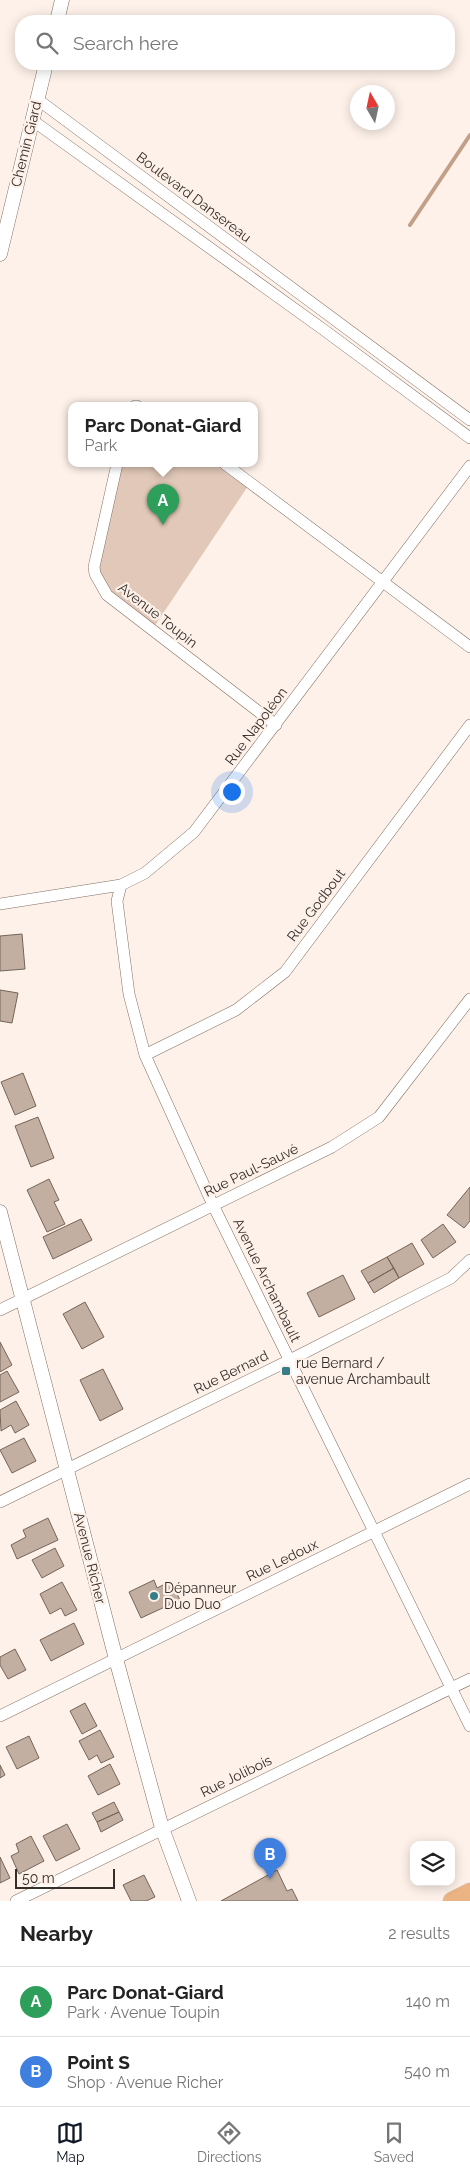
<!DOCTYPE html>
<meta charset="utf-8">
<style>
body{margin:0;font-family:Raleway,sans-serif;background:#f6f6f6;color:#222}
.controls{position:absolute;right:15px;bottom:15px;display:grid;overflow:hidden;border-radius:10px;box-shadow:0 2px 12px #0003}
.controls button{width:45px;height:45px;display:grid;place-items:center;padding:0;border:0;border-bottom:1px solid #e0e0e0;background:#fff;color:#222;font:25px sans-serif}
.compass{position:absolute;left:350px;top:85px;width:45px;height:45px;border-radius:50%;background:#fff;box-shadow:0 2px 12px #0003;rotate:351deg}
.scale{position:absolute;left:15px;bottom:12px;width:100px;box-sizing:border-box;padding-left:5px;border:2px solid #352e29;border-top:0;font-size:14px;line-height:18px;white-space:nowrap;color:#352e29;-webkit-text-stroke:4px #fdf1e9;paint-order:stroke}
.you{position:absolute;left:231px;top:791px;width:18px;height:18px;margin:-12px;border:4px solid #fff;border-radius:50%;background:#1a73e8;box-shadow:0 0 0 8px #1a73e833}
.badge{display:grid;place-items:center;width:32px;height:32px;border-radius:50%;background:#111827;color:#fff;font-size:16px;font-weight:700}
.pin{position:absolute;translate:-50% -41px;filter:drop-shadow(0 1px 2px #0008)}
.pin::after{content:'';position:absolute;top:26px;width:18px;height:15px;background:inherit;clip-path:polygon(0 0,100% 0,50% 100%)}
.popup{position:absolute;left:68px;top:402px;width:190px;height:65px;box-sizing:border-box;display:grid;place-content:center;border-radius:10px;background:#fff;filter:drop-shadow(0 1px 4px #0005);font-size:16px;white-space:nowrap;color:#767676}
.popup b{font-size:19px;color:#222}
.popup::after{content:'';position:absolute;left:50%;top:100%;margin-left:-10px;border:10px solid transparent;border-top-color:#fff}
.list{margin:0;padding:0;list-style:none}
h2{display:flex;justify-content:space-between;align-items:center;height:65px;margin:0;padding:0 20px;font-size:21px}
h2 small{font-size:16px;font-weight:400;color:#767676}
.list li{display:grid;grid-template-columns:32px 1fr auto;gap:15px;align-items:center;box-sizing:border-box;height:70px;padding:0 20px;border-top:1px solid #e0e0e0}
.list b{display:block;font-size:19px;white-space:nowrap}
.list p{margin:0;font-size:16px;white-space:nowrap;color:#767676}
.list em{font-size:16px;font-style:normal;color:#767676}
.icon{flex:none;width:28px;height:28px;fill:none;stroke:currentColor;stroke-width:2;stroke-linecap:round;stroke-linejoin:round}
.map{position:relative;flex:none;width:470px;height:1901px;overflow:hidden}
.search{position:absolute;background:#fff;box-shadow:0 2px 12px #0003;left:15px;right:15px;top:15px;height:55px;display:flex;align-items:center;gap:12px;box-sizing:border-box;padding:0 18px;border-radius:20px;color:#767676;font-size:19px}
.sheet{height:205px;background:#fff}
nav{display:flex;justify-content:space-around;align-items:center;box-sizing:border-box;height:70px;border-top:1px solid #e0e0e0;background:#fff;font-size:14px;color:#767676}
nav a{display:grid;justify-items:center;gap:2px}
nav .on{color:#111827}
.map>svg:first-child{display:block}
.green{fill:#e1c8b8}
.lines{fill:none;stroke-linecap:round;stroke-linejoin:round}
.stream{stroke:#c39f87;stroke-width:4}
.building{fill:#c2afa2;stroke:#756458}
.minor-casing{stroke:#816f63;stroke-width:12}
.tertiary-casing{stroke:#816f63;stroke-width:15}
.primary-casing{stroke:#d3d1d0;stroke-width:19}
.minor{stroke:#fff;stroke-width:11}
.tertiary{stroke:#fff;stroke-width:14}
.primary{stroke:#ecb383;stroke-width:18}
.poi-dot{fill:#367e87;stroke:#fdf1e9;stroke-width:2}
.labels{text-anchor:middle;stroke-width:4.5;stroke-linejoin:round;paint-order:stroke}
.street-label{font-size:14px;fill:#352e29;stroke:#fdf1e9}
.poi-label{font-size:14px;fill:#352e29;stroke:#fdf1e9;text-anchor:start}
</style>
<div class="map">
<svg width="470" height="1901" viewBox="0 0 470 1901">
<rect width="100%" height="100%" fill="#fdf1e9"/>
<path class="green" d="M117,464H225L250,483L152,630L107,595L95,574Z"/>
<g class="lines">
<path class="stream" d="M410,225L470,135"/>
</g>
<path class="building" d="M22,934L25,969L0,971V936Z
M0,990L18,993L12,1023L0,1021Z
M23,1073L36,1106L15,1115L1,1082Z
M38,1117L54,1158L31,1167L15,1126Z
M49,1179L59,1200L54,1202L65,1224L47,1232L27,1190Z
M470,1187V1221L464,1228L447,1215Z
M81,1219L92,1240L53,1259L43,1237Z
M443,1224L456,1242L433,1258L421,1240Z
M412,1243L424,1264L399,1278L387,1257Z
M387,1257L394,1268L368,1283L361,1271Z
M394,1268L399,1278L374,1293L368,1283Z
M343,1275L355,1299L319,1317L307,1293Z
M85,1302L104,1337L82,1349L63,1314Z
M0,1342L12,1365L0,1372Z
M103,1369L123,1409L100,1421L80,1380Z
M7,1371L19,1392L0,1402V1375Z
M16,1401L29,1425L15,1433L11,1425L1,1431L0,1410Z
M24,1438L36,1461L12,1473L0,1450Z
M48,1518L58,1540L17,1559L11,1545L26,1537L23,1530Z
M55,1548L64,1566L42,1578L32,1560Z
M154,1580L157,1588L171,1581L180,1600L141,1618L129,1592Z
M62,1582L77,1610L65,1616L61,1608L50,1614L40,1594Z
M74,1623L84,1644L51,1661L40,1640Z
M15,1649L26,1670L8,1679L0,1665V1657Z
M85,1703L97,1726L82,1734L70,1711Z
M100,1730L114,1757L101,1763L97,1755L89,1760L79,1741Z
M29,1736L39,1758L17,1769L6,1747Z
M110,1764L120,1784L98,1795L88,1776Z
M0,1765L5,1775L0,1778Z
M114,1802L119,1812L97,1822L92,1813Z
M119,1812L123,1820L101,1832L97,1822Z
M67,1824L80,1849L56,1861L43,1836Z
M31,1836L44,1861L19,1874L11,1856L19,1852L16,1844Z
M0,1857L10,1878L0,1883Z
M277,1870L287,1891L292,1889L298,1901H221Z
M144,1875L155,1897L146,1901H131L123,1885Z"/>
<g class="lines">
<g class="minor-casing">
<path id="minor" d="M37,99L470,420
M32,120L324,330L470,438
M135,406H137
M117,464L94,567L95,574L107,595L276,725
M225,464L470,647
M121,885L117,901L129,994L145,1055L213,1205L470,1726
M0,904L121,885L145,873L194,832L470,466
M145,1055L236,1010L285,972L470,725
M0,1310L332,1147L379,1117L470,999
M0,1502L290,1360L451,1278L470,1260
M0,1716L470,1484
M16,1901L470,1679"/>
</g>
<g class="tertiary-casing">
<path id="tertiary" d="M57,21L62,0
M0,254L46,64
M0,1212L116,1659L162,1828L189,1901"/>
</g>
<g class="primary-casing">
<path id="primary" d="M452,1901L470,1892"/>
</g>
<use href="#minor" class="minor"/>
<use href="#tertiary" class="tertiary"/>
<use href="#primary" class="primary"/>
</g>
<g class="poi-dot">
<rect x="281" y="1366" width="10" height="10" rx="2.5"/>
<circle cx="154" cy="1596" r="5"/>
</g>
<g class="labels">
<g class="street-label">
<text transform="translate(26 144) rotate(-76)" y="5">Chemin Giard</text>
<text transform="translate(194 197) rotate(37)" y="5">Boulevard Dansereau</text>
<text transform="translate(158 615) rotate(38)" y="5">Avenue Toupin</text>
<text transform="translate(256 726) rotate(-53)" y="5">Rue Napoléon</text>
<text transform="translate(316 905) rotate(-53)" y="5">Rue Godbout</text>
<text transform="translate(251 1170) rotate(-26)" y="5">Rue Paul-Sauvé</text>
<text transform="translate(267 1280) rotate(64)" y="5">Avenue Archambault</text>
<text transform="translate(231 1372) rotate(-26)" y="5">Rue Bernard</text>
<text transform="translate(90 1558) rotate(76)" y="5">Avenue Richer</text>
<text transform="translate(282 1560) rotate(-26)" y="5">Rue Ledoux</text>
<text transform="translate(236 1776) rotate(-26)" y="5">Rue Jolibois</text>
</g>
<g class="poi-label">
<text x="296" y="1368">rue Bernard /<tspan x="296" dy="16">avenue Archambault</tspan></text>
<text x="164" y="1593">Dépanneur<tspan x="164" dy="16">Duo Duo</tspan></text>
</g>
</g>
</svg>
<div class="controls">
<button><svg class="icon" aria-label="layers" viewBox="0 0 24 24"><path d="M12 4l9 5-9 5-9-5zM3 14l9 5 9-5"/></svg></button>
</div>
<svg class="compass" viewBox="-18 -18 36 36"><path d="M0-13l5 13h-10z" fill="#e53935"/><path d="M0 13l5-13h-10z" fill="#767676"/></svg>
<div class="scale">50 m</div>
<div class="you"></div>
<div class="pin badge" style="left:163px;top:525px;background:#2e9e5b">A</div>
<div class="popup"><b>Parc Donat-Giard</b>Park</div>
<div class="pin badge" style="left:270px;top:1879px;background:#3f7fe0">B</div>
<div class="search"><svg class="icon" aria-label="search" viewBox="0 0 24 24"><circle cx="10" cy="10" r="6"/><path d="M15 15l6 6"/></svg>Search here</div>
</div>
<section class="sheet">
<h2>Nearby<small>2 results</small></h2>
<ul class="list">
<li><span class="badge" style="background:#2e9e5b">A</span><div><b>Parc Donat-Giard</b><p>Park · Avenue Toupin</p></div><em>140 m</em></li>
<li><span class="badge" style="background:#3f7fe0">B</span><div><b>Point S</b><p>Shop · Avenue Richer</p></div><em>540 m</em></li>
</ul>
</section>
<nav>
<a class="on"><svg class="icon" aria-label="map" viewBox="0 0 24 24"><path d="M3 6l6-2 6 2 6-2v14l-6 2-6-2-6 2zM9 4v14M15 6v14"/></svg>Map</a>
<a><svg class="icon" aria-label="directions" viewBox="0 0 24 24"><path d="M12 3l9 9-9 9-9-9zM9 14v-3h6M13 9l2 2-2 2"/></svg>Directions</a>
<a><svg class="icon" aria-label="saved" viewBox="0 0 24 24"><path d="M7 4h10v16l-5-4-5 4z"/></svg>Saved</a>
</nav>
